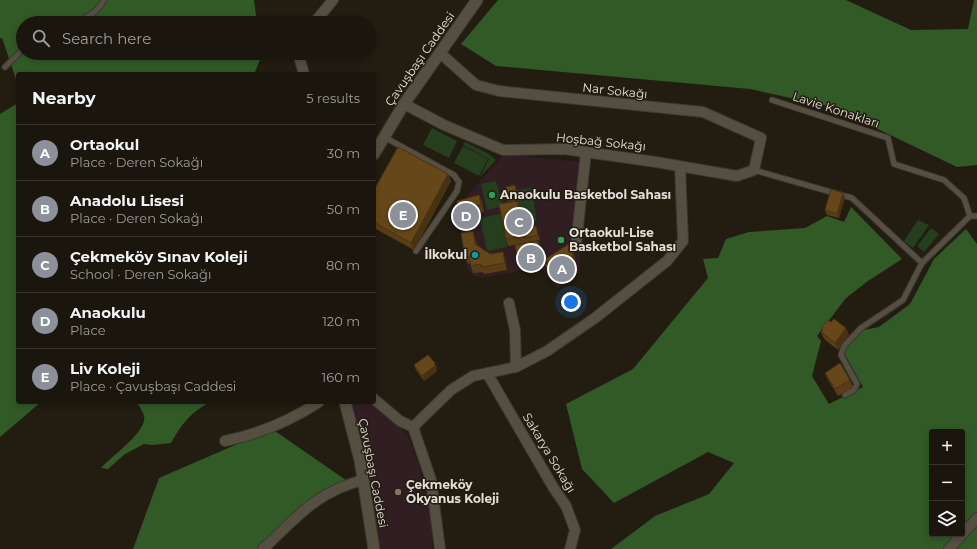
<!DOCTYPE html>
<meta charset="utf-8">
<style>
body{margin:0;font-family:Montserrat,sans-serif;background:#231e16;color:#f1f3f6}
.controls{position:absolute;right:12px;bottom:12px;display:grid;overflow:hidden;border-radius:4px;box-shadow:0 2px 6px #0003}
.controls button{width:36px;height:36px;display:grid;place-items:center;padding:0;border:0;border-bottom:1px solid #38342e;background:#1a150d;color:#f1f3f6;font:20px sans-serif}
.you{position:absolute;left:571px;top:302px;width:14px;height:14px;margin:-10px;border:3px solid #fff;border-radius:50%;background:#1a73e8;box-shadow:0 0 0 6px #1a73e833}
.badge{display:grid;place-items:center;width:26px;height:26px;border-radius:50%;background:#8c9099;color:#fff;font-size:13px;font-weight:700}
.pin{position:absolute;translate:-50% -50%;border:2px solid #fff;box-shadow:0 1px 4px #0006}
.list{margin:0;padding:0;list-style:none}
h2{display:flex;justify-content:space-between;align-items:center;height:52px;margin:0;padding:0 16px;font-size:17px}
h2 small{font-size:13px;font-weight:400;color:#9f9f9d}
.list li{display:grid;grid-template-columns:26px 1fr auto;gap:12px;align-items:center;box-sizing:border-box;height:56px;padding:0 16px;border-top:1px solid #38342e}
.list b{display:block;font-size:15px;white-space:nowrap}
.list p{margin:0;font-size:13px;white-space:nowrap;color:#9f9f9d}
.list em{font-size:13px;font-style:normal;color:#9f9f9d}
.icon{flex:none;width:22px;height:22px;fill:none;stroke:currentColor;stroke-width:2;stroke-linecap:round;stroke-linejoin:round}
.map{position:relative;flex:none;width:977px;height:549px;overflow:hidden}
.search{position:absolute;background:#1a150d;box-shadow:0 2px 6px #0003;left:16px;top:16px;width:360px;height:44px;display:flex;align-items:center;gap:10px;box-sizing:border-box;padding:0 14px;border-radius:22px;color:#9f9f9d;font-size:15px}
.panel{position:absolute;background:#1a150d;box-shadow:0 2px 6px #0003;left:16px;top:72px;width:360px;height:332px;border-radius:4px}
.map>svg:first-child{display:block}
.education{fill:#311e23}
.green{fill:#243e1e}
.forest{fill:#315a27;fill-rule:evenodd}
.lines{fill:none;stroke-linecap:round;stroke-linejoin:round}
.service-casing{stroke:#3b3730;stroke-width:7}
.minor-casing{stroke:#3b3730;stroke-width:12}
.secondary-casing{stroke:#3b3730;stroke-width:13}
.service{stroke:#554f42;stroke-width:5}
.minor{stroke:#554f42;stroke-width:10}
.secondary{stroke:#554f42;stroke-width:11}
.wall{fill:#583d16}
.shaded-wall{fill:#473212}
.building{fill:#664719;stroke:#473212}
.leisure-dot{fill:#2e9e5b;stroke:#221c11;stroke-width:1.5}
.culture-dot{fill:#0f9aa8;stroke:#221c11;stroke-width:1.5}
.education-dot{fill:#8d6e63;stroke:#221c11;stroke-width:1.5}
.labels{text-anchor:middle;stroke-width:3;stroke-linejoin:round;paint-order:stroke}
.street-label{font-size:12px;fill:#e3dfd8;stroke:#221c11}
.poi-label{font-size:12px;font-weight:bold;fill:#e3dfd8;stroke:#221c11;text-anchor:start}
</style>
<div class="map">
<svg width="977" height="549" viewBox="0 0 977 549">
<rect width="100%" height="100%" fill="#221c11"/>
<path class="education" d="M504,154L579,162L580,272L557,288L541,267L482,278L473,276L467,267L457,211L460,210L466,197Z
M351,402H372L408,435L419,466L432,519V549H381L366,458Z"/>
<path class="green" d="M432,128L457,141L449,158L423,145Z
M465,142L489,154L496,160L479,178L489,159L463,145Z
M463,146L488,159L479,176L454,163Z
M496,181L503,206L487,210L481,184Z
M531,188L537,221L523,223L517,190Z
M501,214L507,247L487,251L480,218Z
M918,220L929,225L913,248L904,241Z
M931,228L939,234L924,252L917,246Z"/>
<path class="forest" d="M0,0H254L257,23H23V53H263L254,74H18V85L2,38H0Z
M498,0H846L911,30L968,29L974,0H977V165L957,167L832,107L750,89L496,66L461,44Z
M18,103V402H41L0,437V114Z
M851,207L902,259L868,281L846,298L817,336L821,341L812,376L829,404L863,387L843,351L863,330L879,327L910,304L934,259L966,229L977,244V549H611L655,516L709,494L734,463L708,452L614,503L582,469L566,404L633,369L708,278L703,259L718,258L726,239L749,232L805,228L827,216L844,222ZM932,432H962V534H932Z
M137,402H211C191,411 181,425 171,443L152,445L144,444L125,454L108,469L101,468C111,457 148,431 144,416C143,411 139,407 137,402Z
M272,429L353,485L321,501L269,549H133L159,478Z"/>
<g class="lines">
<g class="service-casing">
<path id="service" d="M71,23C87,18 96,14 104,0
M5,67L23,49
M384,137L454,175L459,182L457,191L416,251
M754,170L852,198L922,263L970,216L964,198L944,180L894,164L888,138L772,100
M970,216H977
M845,395L854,390L857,384L841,355L844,346L861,328L903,300L922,263"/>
</g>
<g class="minor-casing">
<path id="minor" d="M314,23L333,0
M298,53L304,74
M404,104L444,125L503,150L564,149L656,162L737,176L754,170L761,138L703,112L499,91L476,85L440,53
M576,245L586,152
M509,303L515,330L516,367
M487,373L553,487L566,506L575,530L570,549
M374,399L400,421L413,427L451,390L473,376L516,367L547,351L595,318L667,261L683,241L680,166
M413,427L431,480L440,549
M225,441C259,434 290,421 319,402
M263,549C297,517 316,492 363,480
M949,549L977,518"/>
</g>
<g class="secondary-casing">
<path id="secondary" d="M374,154L404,104L477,0
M345,402L360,460L374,549"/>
</g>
<use href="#service" class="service"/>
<use href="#minor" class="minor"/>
<use href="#secondary" class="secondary"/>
</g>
<path class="wall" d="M451,181L414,250L374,228V190Z
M517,190L524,228L536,226L540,240L508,246L506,239L508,202Z
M479,195L482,202L484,212L472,214L470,216L473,229L462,231L460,224L459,209Z
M845,197L839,218L827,215L825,210Z
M475,238L477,245L490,254L505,259L507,270L484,274L483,272L473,273L470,263L468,264L465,257Z
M538,241L541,248L544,264L521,268L518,261Z
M575,257L576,273L558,285L554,278L552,279L548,272L545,265L547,264L545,259Z
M831,322L846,328L849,335L838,350L824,339L821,332L822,331L821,328Z
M435,363L437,368L436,369L437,371L424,381L416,370L414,365Z
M825,373L850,380L853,387L838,396L828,380Z"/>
<path class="shaded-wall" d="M448,174L451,181L414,250L411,243Z
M515,185L517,190L526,238H525L517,201Z
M843,193L845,197L839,218L837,214Z
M479,195L482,202L484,212L481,205Z
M469,207L472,214L470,216L473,229L470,222L467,209Z
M473,231L475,238L478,251L475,244Z
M538,241L541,248L544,264L541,257Z
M573,250L575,257L576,273L558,285L555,278Z
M503,252L505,259L507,270L505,263Z
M552,271L554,278L552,279L550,272Z
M846,328L849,335L838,350L835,343Z
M435,363L437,368L436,369L437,371L424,381L422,376Z"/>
<path class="building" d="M398,147L448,174L411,243L374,222V190Z
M515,185L518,203L517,201L508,202L506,187Z
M831,189L843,193L837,214L825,210Z
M479,195L481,205L469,207L467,209L470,222L460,224L457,210L459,209L457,201Z
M517,201L524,236L506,239L499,204Z
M536,226L538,235L525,238L523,228Z
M473,231L475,244L490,254L503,252L505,263L481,267V264L471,266L469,256L465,257L461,233Z
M538,241L541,257L518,261L515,245Z
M569,244L573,250V266L555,278L552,271L550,272L545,265L548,263L545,259Z
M834,319L846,328L835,343L821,332L823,330L821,328L828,320L831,322Z
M428,355L435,363L434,364L435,366L422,376L414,365Z
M840,363L850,380L835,389L825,373Z"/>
<g class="leisure-dot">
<circle cx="492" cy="195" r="4"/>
<circle cx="561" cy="240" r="4"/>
</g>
<circle class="culture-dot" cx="475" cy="255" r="4"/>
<circle class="education-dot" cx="398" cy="492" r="4"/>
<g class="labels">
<g class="street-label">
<text transform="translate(420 59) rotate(-55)" y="4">Çavuşbaşı Caddesi</text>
<text transform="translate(615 91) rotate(6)" y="4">Nar Sokağı</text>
<text transform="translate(836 110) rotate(18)" y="4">Lavie Konakları</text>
<text transform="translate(601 142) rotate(6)" y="4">Hoşbağ Sokağı</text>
<text transform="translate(549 453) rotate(59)" y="4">Sakarya Sokağı</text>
<text transform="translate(373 473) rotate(79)" y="4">Çavuşbaşı Caddesi</text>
</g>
<g class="poi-label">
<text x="500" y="199">Anaokulu Basketbol Sahası</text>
<text x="569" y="237">Ortaokul-Lise<tspan x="569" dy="14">Basketbol Sahası</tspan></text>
<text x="467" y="259" text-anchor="end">İlkokul</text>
<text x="406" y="489">Çekmeköy<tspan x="406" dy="14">Okyanus Koleji</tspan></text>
</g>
</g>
</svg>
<div class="controls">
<button>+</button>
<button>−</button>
<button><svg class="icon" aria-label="layers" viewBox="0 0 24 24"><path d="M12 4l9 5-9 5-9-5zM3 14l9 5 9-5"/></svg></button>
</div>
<div class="you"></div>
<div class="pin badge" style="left:562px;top:269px">A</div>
<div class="pin badge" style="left:531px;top:258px">B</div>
<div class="pin badge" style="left:519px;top:222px">C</div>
<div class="pin badge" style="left:466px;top:216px">D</div>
<div class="pin badge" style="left:403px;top:215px">E</div>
<div class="search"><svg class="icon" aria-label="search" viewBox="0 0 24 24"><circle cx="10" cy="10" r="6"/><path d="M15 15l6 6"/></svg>Search here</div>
<section class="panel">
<h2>Nearby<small>5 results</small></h2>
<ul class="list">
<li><span class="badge">A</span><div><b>Ortaokul</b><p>Place · Deren Sokağı</p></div><em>30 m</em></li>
<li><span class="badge">B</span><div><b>Anadolu Lisesi</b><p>Place · Deren Sokağı</p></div><em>50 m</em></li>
<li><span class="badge">C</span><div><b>Çekmeköy Sınav Koleji</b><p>School · Deren Sokağı</p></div><em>80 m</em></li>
<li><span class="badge">D</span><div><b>Anaokulu</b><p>Place</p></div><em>120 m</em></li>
<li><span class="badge">E</span><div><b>Liv Koleji</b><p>Place · Çavuşbaşı Caddesi</p></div><em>160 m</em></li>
</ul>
</section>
</div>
